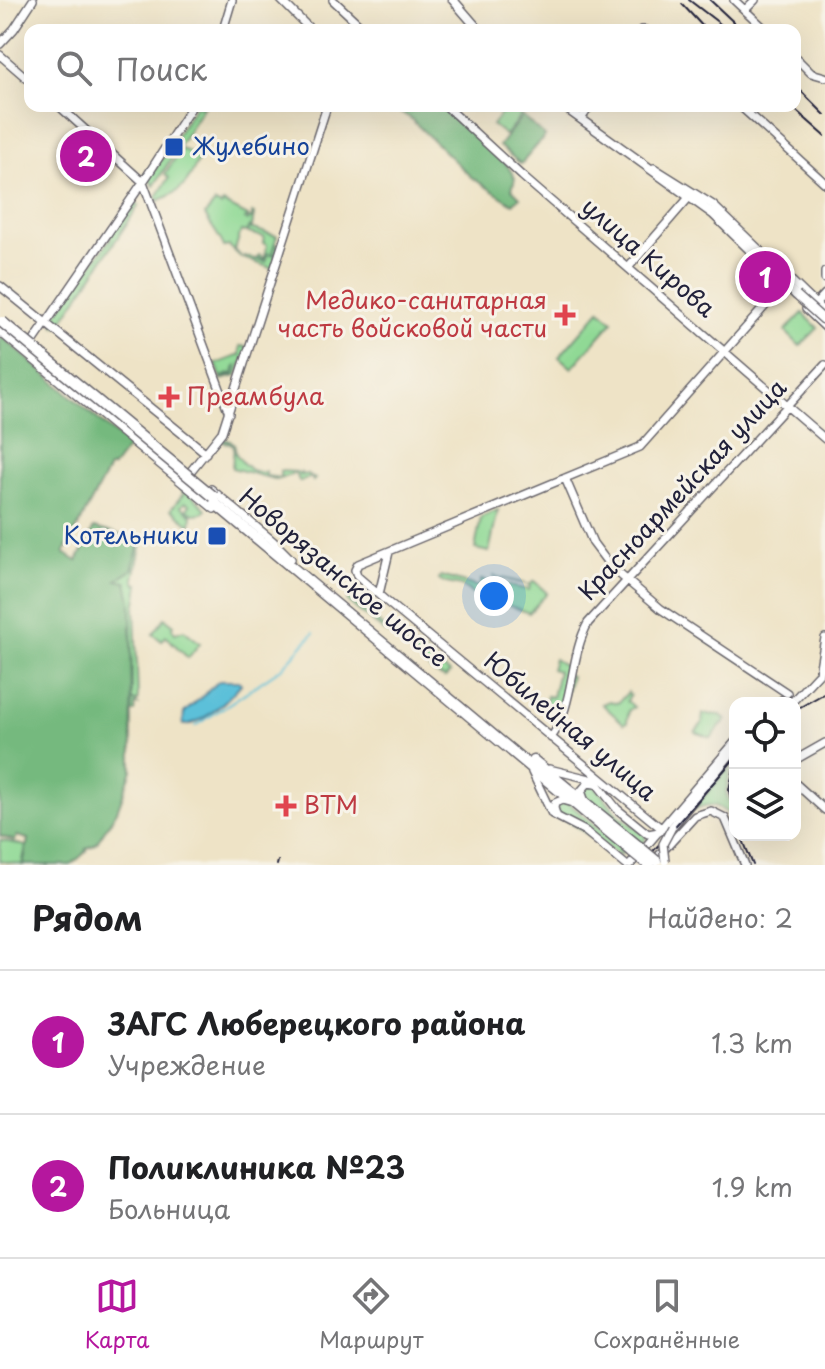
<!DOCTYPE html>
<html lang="ru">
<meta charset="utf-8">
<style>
body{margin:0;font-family:"Playpen Sans",sans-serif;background:#f2f2f2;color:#202124}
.controls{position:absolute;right:24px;bottom:24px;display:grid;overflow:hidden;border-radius:16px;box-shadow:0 8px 32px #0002}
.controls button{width:72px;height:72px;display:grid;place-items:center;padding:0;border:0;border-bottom:2px solid #e0e0e0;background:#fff;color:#202124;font:40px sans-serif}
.you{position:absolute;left:494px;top:596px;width:28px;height:28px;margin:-20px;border:6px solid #fff;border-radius:50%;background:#1a73e8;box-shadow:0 0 0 12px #1a73e833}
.badge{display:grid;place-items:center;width:52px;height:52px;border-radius:50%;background:#b5179e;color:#fff;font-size:26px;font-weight:700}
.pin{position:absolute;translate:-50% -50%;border:4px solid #fff;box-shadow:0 2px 8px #0006}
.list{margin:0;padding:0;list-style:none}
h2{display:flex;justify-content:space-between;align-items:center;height:104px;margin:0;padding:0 32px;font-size:34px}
h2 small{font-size:26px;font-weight:400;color:#757577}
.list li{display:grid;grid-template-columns:52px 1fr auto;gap:24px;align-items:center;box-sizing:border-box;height:144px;padding:0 32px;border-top:2px solid #e0e0e0}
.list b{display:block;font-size:30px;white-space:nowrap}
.list p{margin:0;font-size:26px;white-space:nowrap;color:#757577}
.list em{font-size:26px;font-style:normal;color:#757577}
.icon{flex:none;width:44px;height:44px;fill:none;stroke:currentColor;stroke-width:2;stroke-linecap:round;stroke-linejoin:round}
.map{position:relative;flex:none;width:825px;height:865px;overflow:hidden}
.search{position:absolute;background:#fff;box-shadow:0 8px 32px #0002;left:24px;right:24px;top:24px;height:88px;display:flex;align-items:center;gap:20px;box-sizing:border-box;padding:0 28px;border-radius:16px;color:#757577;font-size:30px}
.sheet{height:392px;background:#fff}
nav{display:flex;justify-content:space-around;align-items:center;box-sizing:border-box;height:112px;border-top:2px solid #e0e0e0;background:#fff;font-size:22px;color:#757577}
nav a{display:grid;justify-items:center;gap:4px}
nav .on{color:#b5179e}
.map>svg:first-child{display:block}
.green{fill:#90d995;stroke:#597e68;stroke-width:2}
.forest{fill:#74b97e;stroke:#4b6e5c;stroke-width:2}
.water{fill:#5bc0d9;stroke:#3e718a;stroke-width:2}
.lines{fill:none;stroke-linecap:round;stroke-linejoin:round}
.stream{stroke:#5bc0d9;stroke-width:2}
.secondary-casing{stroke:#69666c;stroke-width:10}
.primary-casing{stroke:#69666c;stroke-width:11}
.highway-casing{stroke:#69666c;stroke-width:13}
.secondary{stroke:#fff;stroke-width:7}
.primary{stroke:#fff;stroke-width:8}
.highway{stroke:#fff;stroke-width:10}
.rail{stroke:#22223b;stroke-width:2}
.secondary-bridge-casing{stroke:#69666c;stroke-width:10;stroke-linecap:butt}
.primary-bridge-casing{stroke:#69666c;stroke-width:11;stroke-linecap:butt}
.highway-bridge-casing{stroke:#69666c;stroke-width:13;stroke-linecap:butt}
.secondary-bridge{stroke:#fff;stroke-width:7}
.primary-bridge{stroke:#fff;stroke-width:8}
.highway-bridge{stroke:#fff;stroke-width:10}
.transit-dot{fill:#1a4fb4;stroke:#f7f3e8;stroke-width:3}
.health-dot{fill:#e0444e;stroke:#f7f3e8;stroke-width:3}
.labels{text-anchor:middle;stroke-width:6;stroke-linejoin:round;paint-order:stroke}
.transit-label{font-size:24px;fill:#164399;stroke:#f7f3e8;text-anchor:start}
.street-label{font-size:24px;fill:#22223b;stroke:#f7f3e8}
.health-label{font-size:24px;fill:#be3a42;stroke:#f7f3e8;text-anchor:start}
</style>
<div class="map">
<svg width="825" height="865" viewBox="0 0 825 865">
<rect width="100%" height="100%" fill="#f7f3e8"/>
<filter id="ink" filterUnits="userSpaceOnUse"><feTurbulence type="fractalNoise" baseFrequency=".0125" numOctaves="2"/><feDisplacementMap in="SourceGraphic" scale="16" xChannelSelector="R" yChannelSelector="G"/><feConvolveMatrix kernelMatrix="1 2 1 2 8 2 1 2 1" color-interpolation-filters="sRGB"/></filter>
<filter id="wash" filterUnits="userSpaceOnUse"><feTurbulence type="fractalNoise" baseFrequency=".006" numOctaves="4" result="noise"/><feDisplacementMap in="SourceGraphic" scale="32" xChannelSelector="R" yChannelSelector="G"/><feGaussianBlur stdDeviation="1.8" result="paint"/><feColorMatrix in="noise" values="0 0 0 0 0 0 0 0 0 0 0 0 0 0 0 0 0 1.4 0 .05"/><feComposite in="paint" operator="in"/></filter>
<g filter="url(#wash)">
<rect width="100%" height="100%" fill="#eee3c6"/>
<path class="green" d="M195,106H204L154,186L149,179Z
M498,106H509L521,115L505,135L492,125L503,111Z
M181,149L200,156C189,182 185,190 158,201L156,198L169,178L165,174Z
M138,193L140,195L135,202L139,205L59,326H55L52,321L111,238L110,236Z
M215,203L221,206L223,203L248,216L245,219L248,221L249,218L252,219V213L254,214L252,227L249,226L246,232L241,231L235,250L242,258L229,246L224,247C220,236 210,225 205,215Z
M249,228L277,236L271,255H275L273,253L276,244L279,245L273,269L243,258L244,256L266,262L269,252L265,260L257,258L259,255L265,258L267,245L263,243L264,237L248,233Z
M600,310L613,321L572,368L559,357Z
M803,313L818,328L800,346L785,331Z
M240,346L248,347L237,376L220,380L235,374L237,365L233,373L221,377L216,364L240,355Z
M223,438L234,443L236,454L243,463L251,470L263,473L266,471V476L280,478V471L297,472L300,475L301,473L302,475L307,474L315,479L313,481L311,477L300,482L295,473L277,480L232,468L234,445L222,441Z
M183,487L206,509L203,513L193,514L187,509L190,505L185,502L181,506L192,515L191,525L171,509L184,493L181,490Z
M498,510L489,552L475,549L481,517Z
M140,542H142L134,578L136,584H139L135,609L138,701H134L138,705H135V712H132L131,602L127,586L117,580L132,570Z
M441,576L479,587L481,580L529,590L530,585L493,576L530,585L534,581L547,593L529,613L493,600L490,594L488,598L472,594C464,584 454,585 442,582L439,580Z
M349,598L412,651L416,647L450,673L445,678L435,674L393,635L385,632L347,601Z
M165,618L174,625L172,628L175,633L184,630L200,643L188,658L166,636L162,641L153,634Z
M554,659L565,666L564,674L571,676L561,713L552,711L545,705L547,696L552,697L558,671L551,669Z
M628,692L630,695L627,701L634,707L629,710L627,722L624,724L602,704L609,701L618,703Z
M703,714L721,715L726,720L711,738L695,732L702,724Z
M732,764L726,792L735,823C723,805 711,800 691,811Z
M594,785L617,813L646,836L643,845L585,798L583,787Z
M557,803H568L627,851L618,853L622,857L558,815Z
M0,840L26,846L22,865L0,861Z"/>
<path class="forest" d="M400,106H442L507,165L515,178L512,189L520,197L513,204L471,177L410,118L400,112Z
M522,116L545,136L521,164L499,146Z
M0,335L129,446L112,468H109L64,553L77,561L94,528L140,540L132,570L117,580L127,582L131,601L132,770L117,811L96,844L86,849L87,851L71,865H23L28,839L17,836L15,841L0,836Z"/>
<path class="water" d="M219,681H239L241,684C228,699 204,725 183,725L184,713Z"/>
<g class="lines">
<path class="stream" d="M196,726L282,668L314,633"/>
</g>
</g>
<g filter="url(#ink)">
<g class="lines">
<g class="secondary-casing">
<path id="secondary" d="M281,0L311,30
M333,0L365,30
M734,0L766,30
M745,10L755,0
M223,30L232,0
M641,30H645
M0,44L14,29L33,0
M0,55L30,81
M795,57L811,73L825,77
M59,106L143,182L229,413
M446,106L522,176L825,439
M740,106L825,183
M581,119L590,106
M654,168L713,205L825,313
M628,268L692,194
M825,272V279
M0,286L206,453
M813,307L825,294
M806,309L825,327
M0,332L214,509
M29,348L147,176L192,106
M565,478L593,543L611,567L661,609L787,693
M182,482L222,432L327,106
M211,489L273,541L291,559
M379,594L389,552
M782,700L784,703
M791,703L819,673L825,638
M551,738C575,704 569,658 588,623L825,365
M795,760L825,743
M549,769L594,780L617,809L648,834L659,832
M532,772L552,814L585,831L626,865
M795,783L825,810
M584,799L581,791L588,783L595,784
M556,814L554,808L555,803L562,800L569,802
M672,827L735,749
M662,829L386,601L357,576L355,570L358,564L640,447L782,287
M652,863L695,816L711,811L725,818L745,865
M630,865L735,742"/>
</g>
<g class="primary-casing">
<path id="primary" d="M453,0L479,30
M563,106L713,214L796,295"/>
</g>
<g class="highway-casing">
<path id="highway" d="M211,500L633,852
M534,761L638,846"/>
</g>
<use href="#secondary" class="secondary"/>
<use href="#primary" class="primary"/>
<use href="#highway" class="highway"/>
<path class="rail" d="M689,0L728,30
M710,0L742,30
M682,4L706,30
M795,85L825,115
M791,106L825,136
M795,710L825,693
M735,764L729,790L735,820
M741,835L753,865
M277,865L278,861
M641,865L735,758"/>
<g class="secondary-bridge-casing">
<path id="secondary-bridge" d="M665,861L663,844L672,827"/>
</g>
<g class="primary-bridge-casing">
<path id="primary-bridge" d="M796,295L825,321"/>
</g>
<g class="highway-bridge-casing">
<path id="highway-bridge" d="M2,322L214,497
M638,846L656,861
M633,852L649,865"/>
</g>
<use href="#secondary-bridge" class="secondary-bridge"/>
<use href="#primary-bridge" class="primary-bridge"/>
<use href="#highway-bridge" class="highway-bridge"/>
</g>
</g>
<g class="transit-dot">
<rect x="164" y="137" width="20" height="20" rx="4"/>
<rect x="207" y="526" width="20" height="20" rx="4"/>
</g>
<g class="health-dot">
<path d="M561 303h8v8h8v8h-8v8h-8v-8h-8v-8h8z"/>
<path d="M165 385h8v8h8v8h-8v8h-8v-8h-8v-8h8z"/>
<path d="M282 794h8v8h8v8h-8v8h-8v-8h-8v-8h8z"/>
</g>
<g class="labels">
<g class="transit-label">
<text x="192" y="155">Жулебино</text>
<text x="199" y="544" text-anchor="end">Котельники</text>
</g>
<g class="street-label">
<text transform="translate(648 258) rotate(41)" y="8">улица Кирова</text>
<text transform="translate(683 490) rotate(-47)" y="8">Красноармейская улица</text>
<text transform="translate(343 578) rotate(40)" y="8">Новорязанское шоссе</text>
<text transform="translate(570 727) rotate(40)" y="8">Юбилейная улица</text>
</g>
<g class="health-label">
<text x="547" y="309" text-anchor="end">Медико-санитарная<tspan x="547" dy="28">часть войсковой части</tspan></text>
<text x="187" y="405">Преамбула</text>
<text x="304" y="814">ВТМ</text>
</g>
</g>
</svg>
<div class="controls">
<button><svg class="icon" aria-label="locate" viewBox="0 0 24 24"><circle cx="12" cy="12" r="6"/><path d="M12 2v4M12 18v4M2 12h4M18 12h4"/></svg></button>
<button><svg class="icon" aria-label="layers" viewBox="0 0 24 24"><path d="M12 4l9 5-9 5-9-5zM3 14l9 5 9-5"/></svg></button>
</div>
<div class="you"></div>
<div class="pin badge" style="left:765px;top:277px">1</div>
<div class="pin badge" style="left:86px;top:156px">2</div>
<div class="search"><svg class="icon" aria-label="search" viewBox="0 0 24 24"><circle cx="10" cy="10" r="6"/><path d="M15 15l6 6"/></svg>Поиск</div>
</div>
<section class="sheet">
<h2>Рядом<small>Найдено: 2</small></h2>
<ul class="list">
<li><span class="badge">1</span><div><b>ЗАГС Люберецкого района</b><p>Учреждение</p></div><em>1.3 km</em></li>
<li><span class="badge">2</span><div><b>Поликлиника №23</b><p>Больница</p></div><em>1.9 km</em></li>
</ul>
</section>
<nav>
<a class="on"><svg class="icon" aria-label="map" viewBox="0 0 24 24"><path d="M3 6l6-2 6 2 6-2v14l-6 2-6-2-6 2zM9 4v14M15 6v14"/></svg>Карта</a>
<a><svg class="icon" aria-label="directions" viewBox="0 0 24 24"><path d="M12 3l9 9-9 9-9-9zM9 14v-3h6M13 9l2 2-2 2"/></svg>Маршрут</a>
<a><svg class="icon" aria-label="saved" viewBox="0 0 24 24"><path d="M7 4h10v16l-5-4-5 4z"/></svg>Сохранённые</a>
</nav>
